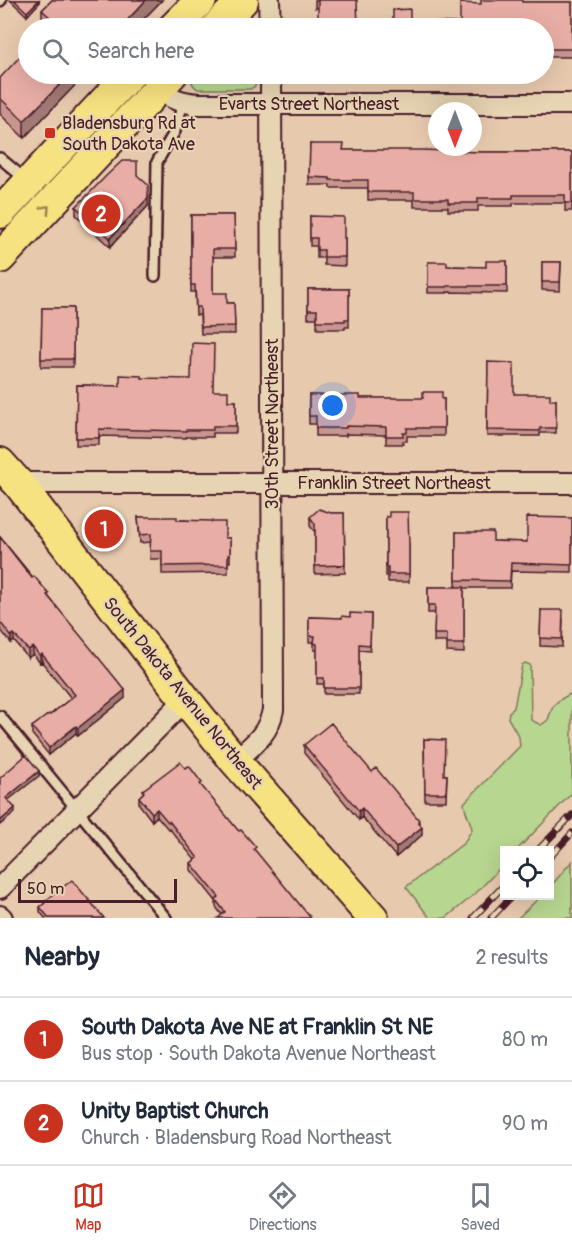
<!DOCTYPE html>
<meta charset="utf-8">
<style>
body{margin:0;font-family:Pangolin,sans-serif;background:#f2f2f3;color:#1f2937}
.controls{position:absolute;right:18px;bottom:18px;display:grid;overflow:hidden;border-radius:0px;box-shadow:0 6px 24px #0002}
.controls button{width:54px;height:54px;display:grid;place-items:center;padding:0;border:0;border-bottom:2px solid #e0e1e3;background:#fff;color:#1f2937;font:30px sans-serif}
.compass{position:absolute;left:428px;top:102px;width:54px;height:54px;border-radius:50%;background:#fff;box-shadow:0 6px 24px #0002;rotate:180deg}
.scale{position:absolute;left:18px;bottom:15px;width:159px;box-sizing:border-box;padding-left:6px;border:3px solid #4a1f2b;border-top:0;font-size:16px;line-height:21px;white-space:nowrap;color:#4a1f2b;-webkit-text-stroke:4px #e7d4b2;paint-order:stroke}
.you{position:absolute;left:333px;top:406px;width:21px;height:21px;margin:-15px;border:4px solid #fff;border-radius:50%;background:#1a73e8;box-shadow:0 0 0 9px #1a73e833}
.badge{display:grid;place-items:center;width:39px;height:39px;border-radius:50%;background:#c8321e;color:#fff;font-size:20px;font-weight:700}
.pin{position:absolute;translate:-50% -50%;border:3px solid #fff;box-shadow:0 2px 6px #0006}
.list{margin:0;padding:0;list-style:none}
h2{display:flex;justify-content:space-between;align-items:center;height:78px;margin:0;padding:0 24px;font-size:26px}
h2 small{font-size:20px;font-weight:400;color:#747a83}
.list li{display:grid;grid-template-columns:39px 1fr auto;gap:18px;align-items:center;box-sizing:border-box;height:84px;padding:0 24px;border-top:2px solid #e0e1e3}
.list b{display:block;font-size:22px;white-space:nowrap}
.list p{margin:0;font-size:20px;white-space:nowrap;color:#747a83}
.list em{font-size:20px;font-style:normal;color:#747a83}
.icon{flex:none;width:33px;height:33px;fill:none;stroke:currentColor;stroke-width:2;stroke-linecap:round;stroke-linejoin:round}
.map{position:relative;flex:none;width:572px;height:918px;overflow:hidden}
.search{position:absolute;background:#fff;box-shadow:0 6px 24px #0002;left:18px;right:18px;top:18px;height:66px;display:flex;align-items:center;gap:15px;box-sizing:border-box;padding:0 21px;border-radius:33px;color:#747a83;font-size:22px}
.sheet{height:246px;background:#fff}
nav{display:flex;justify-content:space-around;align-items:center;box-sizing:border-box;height:84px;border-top:2px solid #e0e1e3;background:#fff;font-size:16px;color:#747a83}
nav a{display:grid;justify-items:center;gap:3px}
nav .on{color:#c8321e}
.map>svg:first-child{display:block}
.green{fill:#b7d68f;stroke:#807a5d;stroke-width:1.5}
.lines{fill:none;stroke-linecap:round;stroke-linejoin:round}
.lane-casing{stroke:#4a1f2b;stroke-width:14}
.street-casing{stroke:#4a1f2b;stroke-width:24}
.primary-casing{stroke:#4a1f2b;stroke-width:34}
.lane{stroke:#e7d4b2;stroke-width:9}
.street{stroke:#e7d4b2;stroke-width:20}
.primary{stroke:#f7e281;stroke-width:30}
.rail-casing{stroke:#4a1f2b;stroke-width:7}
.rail{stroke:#e7d4b2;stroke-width:4.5;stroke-dasharray:14;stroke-linecap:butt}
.wall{fill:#c8968e;stroke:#4a1f2b;stroke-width:1.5}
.shaded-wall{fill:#a27a74;stroke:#4a1f2b;stroke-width:1.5}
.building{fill:#e8aea5;stroke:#4a1f2b;stroke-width:1.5}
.oneway{stroke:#a08056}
.poi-dot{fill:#c8321e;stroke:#e7d4b2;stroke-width:2}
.labels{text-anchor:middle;stroke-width:4.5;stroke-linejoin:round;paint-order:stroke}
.street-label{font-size:18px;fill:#4a1f2b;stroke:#e7d4b2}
.poi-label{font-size:18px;fill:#4a1f2b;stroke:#e7d4b2;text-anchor:start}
</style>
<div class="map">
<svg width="572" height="918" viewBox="0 0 572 918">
<rect width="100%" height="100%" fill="#e7c9ae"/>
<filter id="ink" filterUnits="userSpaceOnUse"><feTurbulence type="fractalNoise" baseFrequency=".0167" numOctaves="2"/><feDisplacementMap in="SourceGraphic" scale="12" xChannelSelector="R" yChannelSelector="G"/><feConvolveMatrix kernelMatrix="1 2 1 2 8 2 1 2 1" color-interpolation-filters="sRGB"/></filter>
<g filter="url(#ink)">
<path class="green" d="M194,74H258C258,81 258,86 250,89H198L194,86L191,81Z
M525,663L530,665L531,720L541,725L548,720C553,702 557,701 572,693V793L517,850H504V864L476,893L446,918H430L406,887L464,843L472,829C470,819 465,813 464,803L520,746L519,737L508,718L509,712L514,708L522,665Z
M572,861V918H518L541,896H550V887Z"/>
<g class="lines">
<g class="lane-casing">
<path id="lane" d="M0,1L1,0
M0,158L25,179
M155,276L157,162L175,131L183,103
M0,716L166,918"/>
</g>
<g class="street-casing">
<path id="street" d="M269,0L270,28
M158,88C173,100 180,102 198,104H572
M11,483H572
M235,761C253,745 268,735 273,710L271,74
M0,888L176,709L186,700
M0,916L2,918"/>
</g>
<g class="primary-casing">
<path id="primary" d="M173,28L201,0
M216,28L243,0
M0,213L130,74
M0,258L172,74
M0,463L18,483L186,700L235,761L373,918"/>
</g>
<use href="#lane" class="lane"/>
<use href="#street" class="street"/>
<use href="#primary" class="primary"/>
<g class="rail-casing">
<path id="rail" d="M538,850L572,815
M550,857L572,833
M473,918L504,885
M491,918L512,896"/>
</g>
<use href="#rail" class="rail"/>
</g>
<path class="wall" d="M10,0H39V3L27,16Z
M52,0H162L135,28H44L42,27V10Z
M315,0H357L318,8H315Z
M523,2H572V57H543V28L460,23L481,4Z
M28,74H86L24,138L0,114V78Z
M310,144L343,150L479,152H572V211H565V203H513V206H478V211H448V207H414V200H368V188H330V185H309Z
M137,175L148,206L110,247L76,215V207Z
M191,215H234L235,257H213V293L227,303H234L235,334H201L200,315H196L195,292H191Z
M310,216L345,238V266L324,265V258H317V246H310Z
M507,261V293L447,292V293H428V262L447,266L486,267Z
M542,262H561L560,291L542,290Z
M308,289H349V327H345V329H317V318H308Z
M42,308H73V367H41Z
M488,362L514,394L550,400H556V433H540V436H487Z
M142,378L228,401H236V433H213V437H186V438L99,436V445H76L77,385L120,386Z
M309,395L360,398L444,399V436H407V441H403V444H386V435L346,434V436H316V424H309Z
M331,513H344L345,573L315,574V532L310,526V517Z
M138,517L212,522L225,538H230V562H228V573L162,574V559H150L151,542L140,543Z
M386,517L409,544V582H388V576H386Z
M572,518V572L511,571L510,588H464V653L447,652V642H434L435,613H428V587H456V532L493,541L527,542Z
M0,537L49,597L125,698L78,736L76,733L49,755L32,734V727L50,715L71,698L42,662L40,663L33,654L28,658L14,641L11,643L0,629Z
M541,610L563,619L562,647L540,646Z
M371,614L370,651L359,650V694H324V684H317V650H314V642H309V617L342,618Z
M424,739L444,775H447L446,801H425Z
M304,745L372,772L419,822L422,835L396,857L362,817L359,820L304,753Z
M185,768L202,787L310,918L222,915L216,907V901L191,870V863L195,860L169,828L168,829L157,816L152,821L139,804V797L143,793V790Z
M44,902L104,918H45L40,912V907L44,904Z"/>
<path class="shaded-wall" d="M39,0V3L27,16V12Z
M146,0H162L135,28H120Z
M70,74H86L24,138V121Z
M148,198V206L110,247V238Z
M14,634V641L11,643V636Z
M33,647V654L28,658V650Z
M42,654V662L40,663V656Z
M125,690V698L78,736V728Z
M76,726V733L49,755V748Z
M39,771V776L6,802V798Z
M15,808V813L0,825V821Z
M362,808V817L359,820V811Z
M157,809V816L152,821V813Z
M422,827V835L396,857V848Z"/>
<path class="building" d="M14,0H39L27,12Z
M52,0H146L120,28H47L54,21L42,10Z
M318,0H357L358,28H318Z
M481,0H522V2H572V49H543V28H420V22L460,23V3L481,4Z
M410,9V28H393V10Z
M28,48V74H70L24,121L0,98V78Z
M310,144H344L343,150H421L479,152H572V203H565V195H513V198H478V203H448V199H414V192H368V180H330V178L309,177Z
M122,161H137V175L148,185V198L110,238L76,207L106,176Z
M191,215H234L235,249H213V293H227V303H234L235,326L201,327L200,307H196L195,285H191Z
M310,216L344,217V238H345V257H324V250H317V238H310Z
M486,261H507V286H447V287H428V262H447V266L486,267Z
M542,262H561L560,282H542Z
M308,289H349V319H345V321H317V310H308Z
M42,308H73V359H41Z
M192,343L214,344L213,391H228V401H236V426H213V430H186V431L99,429V438H76L77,385L120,386V375L142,376V378L191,379Z
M488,362L514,363V394H550V400H556V428H540V431L487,430Z
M423,392H442V399H444V428H407V433H403V436H386V427L346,426V428H316V416H309V395H360V398H423Z
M319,509L331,513H344L345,565L315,566V524L310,517Z
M389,512H408L409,544V574H388V567H386V517H389Z
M138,517H177V520L212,521V522H225V538H230V555H228V565L162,566V551H150L151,534L140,535Z
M527,517L572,518V565L511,563L510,581L456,580V532H493V541L527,542Z
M0,537L32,578L34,576L49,594L47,595L125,690L78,728L76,726L49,748L32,727L49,714L50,715L75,695L42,654L40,656L33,647L28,650L14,634L11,636L0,622Z
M428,587H464V644H447V634H434L435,605H428Z
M541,610H563L562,639L540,638Z
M350,613L371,614L370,645L359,644V688H324V678H317V644L314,643L315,636H309V617L342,618V616L350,617Z
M331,723L372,772L376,768L419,820L418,821L422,827L396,848L362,808L359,811L304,745Z
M424,739L445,740L444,775H447L446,793H425Z
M26,755L39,771L6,798L15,808L0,821V778Z
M180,762L185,768L189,766L202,783L200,784L237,829L239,831L241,830L256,847L254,849L310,917L309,918H218L225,912L216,900L219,897L191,863L198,858L169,821L168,822L157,809L152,813L139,797L144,792L143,790Z
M72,880L104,918H49L40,907L45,903L44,902Z"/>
<defs><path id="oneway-chevron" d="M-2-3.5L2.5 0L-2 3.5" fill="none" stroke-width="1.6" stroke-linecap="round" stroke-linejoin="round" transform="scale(1.5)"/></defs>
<use class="oneway" href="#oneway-chevron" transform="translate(46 209) rotate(-47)"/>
</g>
<rect class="poi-dot" x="44" y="127" width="12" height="12" rx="3"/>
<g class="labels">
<g class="street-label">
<text x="309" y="110">Evarts Street Northeast</text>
<text transform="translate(272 424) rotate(-90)" y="6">30th Street Northeast</text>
<text x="394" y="489">Franklin Street Northeast</text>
<text transform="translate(183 693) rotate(51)" y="6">South Dakota Avenue Northeast</text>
</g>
<g class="poi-label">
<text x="62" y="129">Bladensburg Rd at<tspan x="62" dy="21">South Dakota Ave</tspan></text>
</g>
</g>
</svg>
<div class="controls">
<button><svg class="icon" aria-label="locate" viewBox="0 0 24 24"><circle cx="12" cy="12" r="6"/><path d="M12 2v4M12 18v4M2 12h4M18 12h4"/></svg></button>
</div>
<svg class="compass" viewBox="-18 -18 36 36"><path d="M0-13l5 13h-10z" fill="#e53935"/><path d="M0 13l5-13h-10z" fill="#747a83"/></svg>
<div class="scale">50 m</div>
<div class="you"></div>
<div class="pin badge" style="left:104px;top:529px">1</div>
<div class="pin badge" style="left:101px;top:214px">2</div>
<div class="search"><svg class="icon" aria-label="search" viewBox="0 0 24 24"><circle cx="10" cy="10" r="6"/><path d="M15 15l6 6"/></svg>Search here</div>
</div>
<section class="sheet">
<h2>Nearby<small>2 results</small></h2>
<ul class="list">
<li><span class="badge">1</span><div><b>South Dakota Ave NE at Franklin St NE</b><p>Bus stop · South Dakota Avenue Northeast</p></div><em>80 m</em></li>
<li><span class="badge">2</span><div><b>Unity Baptist Church</b><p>Church · Bladensburg Road Northeast</p></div><em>90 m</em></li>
</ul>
</section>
<nav>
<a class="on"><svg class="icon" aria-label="map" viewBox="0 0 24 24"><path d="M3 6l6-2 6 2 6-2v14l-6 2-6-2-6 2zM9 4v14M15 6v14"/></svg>Map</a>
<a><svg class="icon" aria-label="directions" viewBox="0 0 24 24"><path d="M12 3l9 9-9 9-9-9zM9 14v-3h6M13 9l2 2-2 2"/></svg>Directions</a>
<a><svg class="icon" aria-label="saved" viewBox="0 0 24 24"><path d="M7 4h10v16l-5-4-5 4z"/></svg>Saved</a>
</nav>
